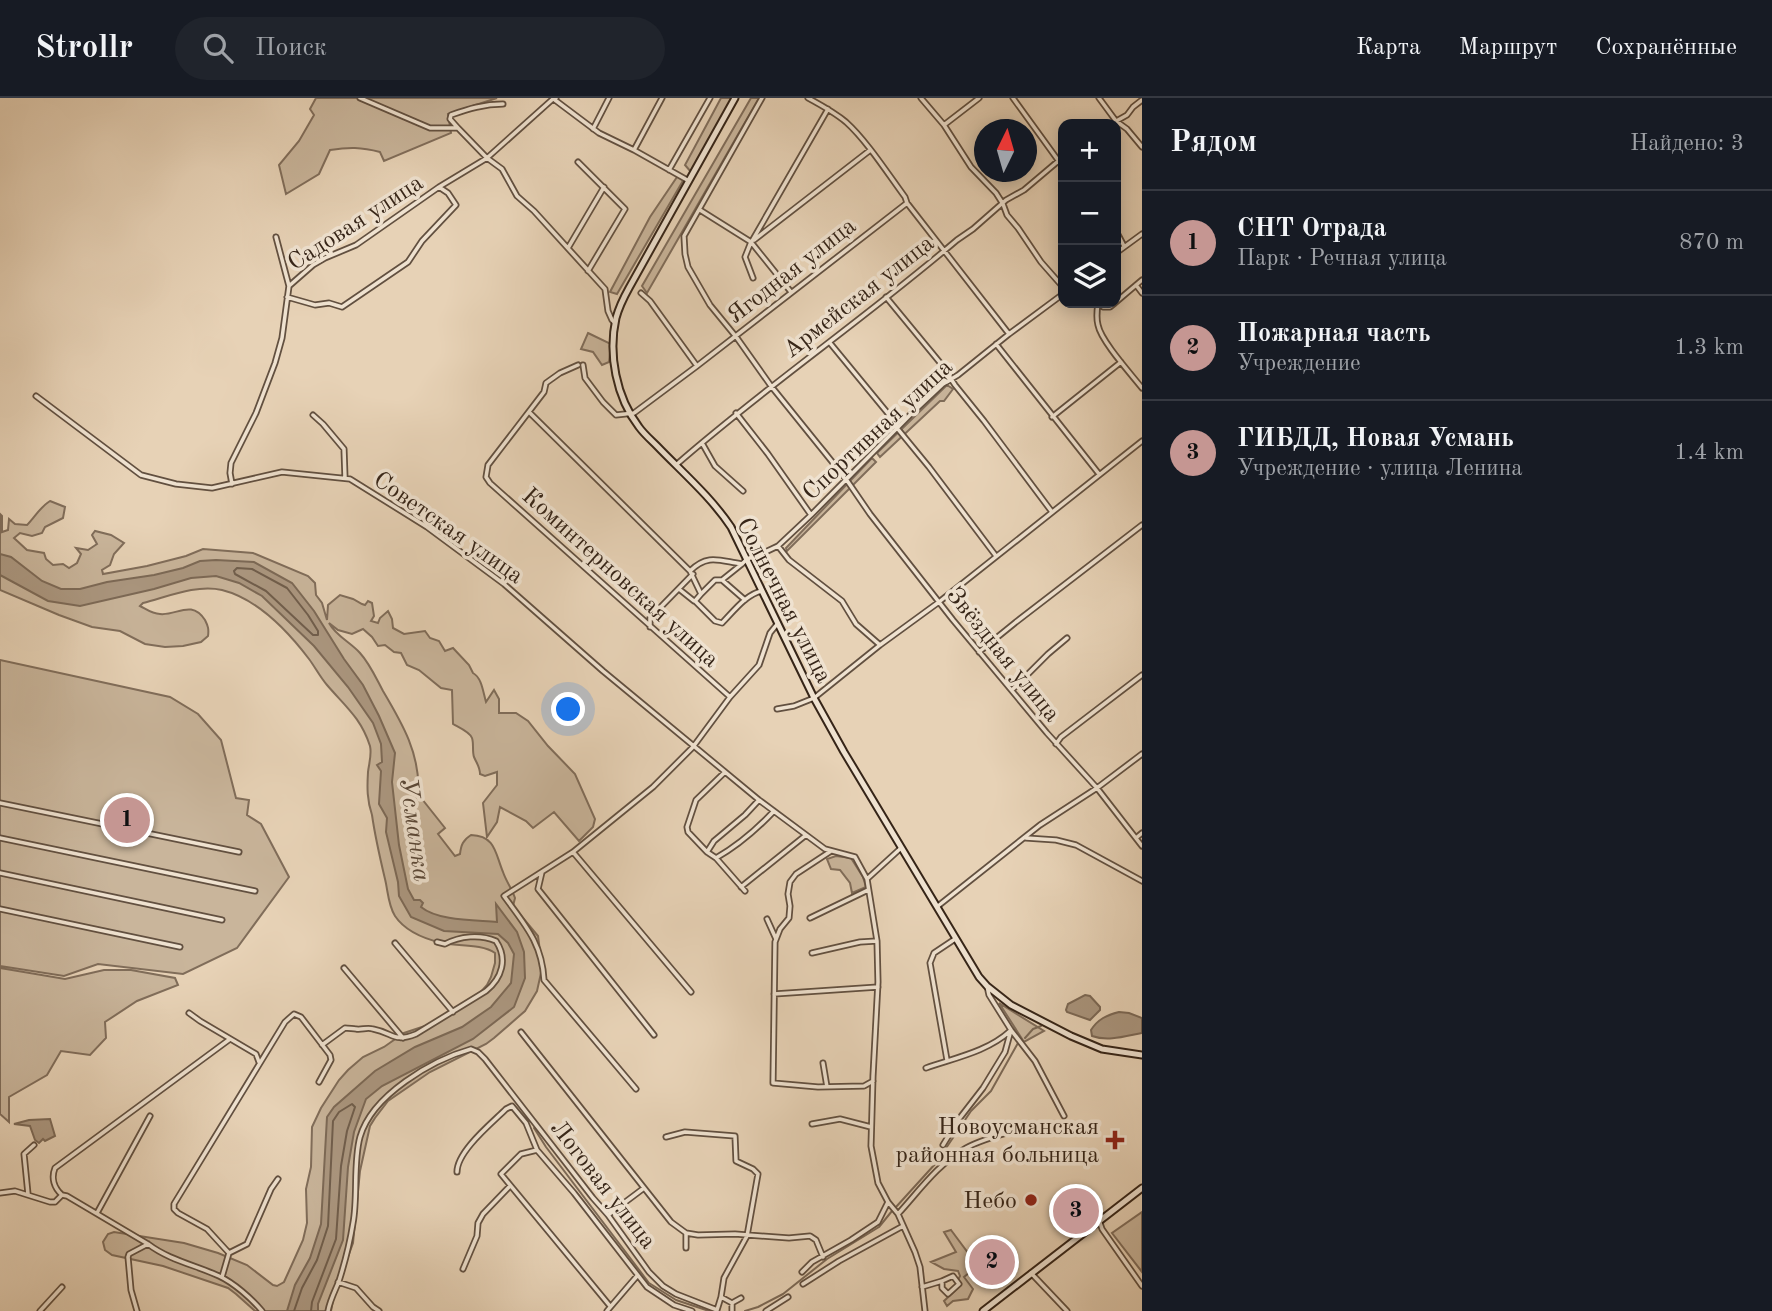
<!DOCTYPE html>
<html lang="ru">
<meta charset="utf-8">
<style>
body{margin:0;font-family:"Old Standard TT",serif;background:#20242c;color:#f1f3f6}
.controls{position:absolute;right:21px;top:21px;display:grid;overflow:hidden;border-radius:14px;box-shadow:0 4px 18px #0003}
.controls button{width:63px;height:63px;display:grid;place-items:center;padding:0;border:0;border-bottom:2px solid #363941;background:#171b24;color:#f1f3f6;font:35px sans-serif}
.compass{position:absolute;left:974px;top:21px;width:63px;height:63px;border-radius:50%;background:#171b24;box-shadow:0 4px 18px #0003;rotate:5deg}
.you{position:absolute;left:569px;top:612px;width:24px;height:24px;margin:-18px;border:5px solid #fff;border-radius:50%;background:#1a73e8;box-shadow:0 0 0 10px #1a73e833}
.badge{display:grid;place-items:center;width:46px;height:46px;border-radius:50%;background:#c59692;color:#111;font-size:23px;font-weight:700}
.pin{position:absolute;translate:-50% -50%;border:4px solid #fff;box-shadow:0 2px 7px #0006}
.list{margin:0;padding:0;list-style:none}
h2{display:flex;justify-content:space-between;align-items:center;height:91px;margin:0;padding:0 28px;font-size:30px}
h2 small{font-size:23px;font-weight:400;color:#9ea1a6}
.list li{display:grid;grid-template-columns:46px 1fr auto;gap:21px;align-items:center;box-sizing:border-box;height:105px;padding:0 28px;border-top:2px solid #363941}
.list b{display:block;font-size:26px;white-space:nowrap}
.list p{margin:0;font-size:23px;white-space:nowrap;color:#9ea1a6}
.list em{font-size:23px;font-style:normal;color:#9ea1a6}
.icon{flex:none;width:38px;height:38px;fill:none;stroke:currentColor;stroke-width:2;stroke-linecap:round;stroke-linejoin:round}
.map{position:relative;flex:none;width:1142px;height:1213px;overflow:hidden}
header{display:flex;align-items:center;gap:42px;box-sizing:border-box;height:98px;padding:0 35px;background:#171b24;border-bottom:2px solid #363941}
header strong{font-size:33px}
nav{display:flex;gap:38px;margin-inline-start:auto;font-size:24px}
.search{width:490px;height:63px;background:#20242c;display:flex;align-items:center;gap:18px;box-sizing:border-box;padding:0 24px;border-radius:38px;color:#9ea1a6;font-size:26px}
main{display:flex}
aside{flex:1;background:#171b24}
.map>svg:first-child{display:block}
.green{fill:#c9b59b;stroke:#806d5a;stroke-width:2}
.water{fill:#ab9780;stroke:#7c6956;stroke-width:2}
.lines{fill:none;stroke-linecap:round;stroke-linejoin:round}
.shore{stroke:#705e4c;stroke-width:2}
.stream{stroke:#7c6956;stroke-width:2}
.street-casing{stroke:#625040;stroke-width:7}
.secondary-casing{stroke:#362518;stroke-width:9}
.street{stroke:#efe2d0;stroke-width:3.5}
.secondary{stroke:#efe2d0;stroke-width:5}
.poi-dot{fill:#8f2418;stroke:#efe2d0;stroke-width:2.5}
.labels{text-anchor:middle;stroke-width:7;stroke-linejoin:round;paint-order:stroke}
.street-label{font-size:24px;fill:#362518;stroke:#efe2d0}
.poi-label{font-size:24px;fill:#362518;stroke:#efe2d0;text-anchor:end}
.water-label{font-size:26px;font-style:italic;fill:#594737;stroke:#efe2d0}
</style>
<header>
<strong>Strollr</strong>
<div class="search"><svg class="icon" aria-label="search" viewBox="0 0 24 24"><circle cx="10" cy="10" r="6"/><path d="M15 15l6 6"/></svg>Поиск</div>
<nav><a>Карта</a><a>Маршрут</a><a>Сохранённые</a></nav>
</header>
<main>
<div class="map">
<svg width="1142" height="1213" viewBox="0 0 1142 1213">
<rect width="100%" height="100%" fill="#e7d2b6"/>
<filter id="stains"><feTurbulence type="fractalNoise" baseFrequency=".00286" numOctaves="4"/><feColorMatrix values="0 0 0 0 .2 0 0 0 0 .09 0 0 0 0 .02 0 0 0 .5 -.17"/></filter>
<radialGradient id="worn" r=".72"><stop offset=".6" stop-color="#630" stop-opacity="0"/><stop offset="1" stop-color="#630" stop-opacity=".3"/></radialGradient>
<path class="green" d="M316,0H497L448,16L451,35L384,63L380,54C361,49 349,49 330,52L319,76L286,96L279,67L299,43L314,17L310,11Z
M721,0H732L691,74L685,67Z
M751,0H759L647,195L642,188Z
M679,76L684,81L617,196L610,194L650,119Z
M588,235L611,246L609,264L602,267L593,254L581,251Z
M947,287L953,291L944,303H940L880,359L877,355Z
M872,360L876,364L787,453L786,450Z
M50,403L65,409L63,420L45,429L42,435L32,438L20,435L14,440L27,452L44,455L46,461L53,467L63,466L69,470L77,465L81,456L76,450L88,452L97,446L92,437L95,433L111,437L124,445L114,456L110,467L102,472L103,476L147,468L186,458L203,451L253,455L308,478L315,485L316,497L322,505L327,522L328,507L340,497L353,501L362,506L365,507L368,503L372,505L374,518L371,523L378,525L380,520L388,513L392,521L393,530L404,536L425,533L430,540L439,543L445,553L453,550L469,567L473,575C482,580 483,594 486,604L494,592L499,601V615H516L528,623L548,648L575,676L595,721L593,729L579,743L554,714L533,730L526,723L500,709L497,724L487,739L483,705L497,687V674L485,678L480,676C480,669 477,666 474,659C472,653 474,646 472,640C470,634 458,629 453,626L452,592L441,590L419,572L407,567L401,555L394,554L385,547L378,548L372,539L363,531L352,536L338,532L329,525C336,538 350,544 360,555C370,566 376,580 383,593C402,625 421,657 418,696L445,730L438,736L455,758L460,756C461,747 463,742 471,737C496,738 495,755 503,774C506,783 512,791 515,800L513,808L538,838L540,853L541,875L537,893L525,913L494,940L486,946L430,974L388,1003L375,1020L370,1028L360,1073L353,1145L334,1197L331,1213H255L236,1196L228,1190L163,1168L112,1157L105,1152L103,1144L108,1136L114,1134L184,1145L218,1155L247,1167L273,1187L277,1188L284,1184L303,1142L307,1125L306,1091L311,1069L312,1029L321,1010L339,982L348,972L363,959L384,949L404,935L431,926L479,896L487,887L491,879L495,865V855C483,846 457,848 442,845C425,841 405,833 395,818C388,807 388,793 385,781C380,760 375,738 372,717C367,702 367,690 368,674C369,665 372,657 370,648C361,620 345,608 327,587C320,579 315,569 309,561C287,532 258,501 222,492C196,486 167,499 143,505L140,508C146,511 152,516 160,516C177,518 191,501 205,522C208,528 209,531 208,538L201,544L183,548L165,549L145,546L120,533L92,529L59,517L0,492V416L2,418V434L8,432L9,421L15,426L27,427C35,419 40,409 50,403Z
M0,562L170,599L198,616L221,642L236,700L249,702L247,717L261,726L289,779L237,850L183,876L98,866L64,878L0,868Z
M836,758L851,760L863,779L866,789L852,795L850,785L840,772L831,771L827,761Z
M0,870L65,881L104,872H131L175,880L178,887L137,903L105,924L106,940L90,957L61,953L47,977L9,999V1024L0,1016Z
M999,905L1044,933L1024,944Z
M1142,1114V1174L1112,1135Z
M951,1132L986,1179L981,1182L969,1175L964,1179L973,1191L968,1201L953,1203L947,1208L944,1203L961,1187L958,1182L960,1178L958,1173L944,1171L931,1164L956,1154L944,1134Z"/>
<path class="water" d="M0,456L11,459L42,483L61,491H80L107,484L154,477L183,470L200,463L216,462L254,464L292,485L314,513L344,561L363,587L379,618L395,655L392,684L399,747L408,791L414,802H420L423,805L421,809C438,823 475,822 497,824L496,806L517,834L524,854L525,880L514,909L473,941L382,988L366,1001L354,1034L348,1069L343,1142L318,1206V1213H287L295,1187L310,1160L321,1126L327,1019L334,1009L375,973L415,949L462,929L491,909L511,885L514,856L508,845L498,836L444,833L411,819L399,798L398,784L386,734L387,720L379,706L381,673L377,667L382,664L381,646L373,625L348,589L314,548L262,498L239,485L216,478L191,480L154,491L80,508L48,503L0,477Z
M1085,897L1090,898L1100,909V912L1090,922L1067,914L1066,912L1068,906Z
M1119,914L1129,915L1142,920V935C1126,938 1108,944 1092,938L1091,932C1098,921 1107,917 1119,914Z
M50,1021L55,1038L45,1043L43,1041L39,1045L35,1042L30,1028L14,1026L29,1022Z"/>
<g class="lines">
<path class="shore" d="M237,470L252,471L287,490L308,517L318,533V537H313L266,493L235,476L234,473Z
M294,1213L302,1190L317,1162L328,1128L333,1023L339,1014L352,1006L355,1009L347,1033L341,1068L336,1141L312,1204L311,1213"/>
<path class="stream" d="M1025,940L1033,931L1041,928
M534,1030L546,1049L649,1185L676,1202L709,1213
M896,1109L936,1065L971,1013L991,993L1018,945
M745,1213L758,1209L783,1196L827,1161L879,1129L892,1113"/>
<g class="street-casing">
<path id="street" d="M360,0L430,30H458L487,60L502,71L517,98L534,113L605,191L608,213L612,222L615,225
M556,0L555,2L599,35L634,52L689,83
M762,0L684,138L685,156L688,169L710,207L737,240L771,288L846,381L870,416L953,522L1047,635L1097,690L1142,748
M808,0C821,7 834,14 846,24C867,43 888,76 905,99L907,105L1009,236
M921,0L944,27L971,69L996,95L1003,106L1007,117L1018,130L1041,164L1063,189
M1013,0L1063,69
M1099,0L1116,23L1127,31L1142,49
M1111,26L1127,17L1133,9L1142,2
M944,27L979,0
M458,30L450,21L451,17C468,11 484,6 503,6
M593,31L609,0
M634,52L662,0
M578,64L625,111L588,173
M669,72L710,0
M700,112L751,144L752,143L828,11
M1116,133L1124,148
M754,142L869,53
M568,150L604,89
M1116,155L1142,136
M753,180L745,159L751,144L791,194
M1136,187L1142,195
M289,188L313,167L325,160L356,147L439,89
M641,195L650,203L697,268
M287,199L315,207L329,205L342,209L408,164L422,143L456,107L448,95L439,89L487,60L554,0
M886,199L942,267L955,287L984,323L1052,414
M1116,204L1142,182
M1098,205C1097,212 1096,220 1098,227C1101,243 1131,276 1142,290
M1098,205L1103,209H1110L1115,205
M830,245L895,324L897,330L929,369L996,458
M996,246L1099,376
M578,267L560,275L546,285L544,294L488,367L486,379L490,385L730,599
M583,267L585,280L603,304L616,317L634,315L697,268L907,105
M36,298L141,377L176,386L212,390L282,374L350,381L427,429L504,486L603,573L759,702L825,751L855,759L867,781L877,843L878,884L873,978L871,1048L878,1085L888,1104L898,1116L915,1154L920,1169L925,1213
M529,314L690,473L701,496L695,503L715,523L722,525C733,514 746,496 762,493
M736,315L768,356L811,417
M313,317L323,326L344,351L345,380
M1052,319L1121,264
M702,345L715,368L743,393
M676,367C766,288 866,220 957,142L973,131L1006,102L1024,92L1063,59
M232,386L230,375L231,365L256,315L275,265L282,240L289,188L276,139
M778,448L789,462L842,503L856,526L880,547
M690,473C708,455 720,463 742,466L747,461L761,456L778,448L811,417L910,317L943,286L958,277L1009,236L1063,196
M722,482L745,502
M679,491L694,503
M701,496L715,482H722L742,466
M650,529V520L693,476
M979,554L1016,524L1142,427
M1012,592L1048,556L1067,540
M777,611L794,608L814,600L880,547L939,504L1142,343
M1056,646L1061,639L1142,577
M0,705L239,754
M0,740L255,793
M1026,740L1056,742L1076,747L1142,783
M1136,740L1142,735
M831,753L796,776L790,784L788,796L790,808L789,820L780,831L775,844L773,985L818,989L864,988L873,983
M573,754L691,894
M707,754L688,734L687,729L696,702L725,674
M716,760C737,748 757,731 774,713
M542,774L538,791L654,937
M0,775L222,822
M867,781L901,750
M741,789L806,737
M745,793L716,760L707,754L714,743L745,717L759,702
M938,808L1040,727L1097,690L1142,656
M0,811L180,849
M810,820L868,792
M767,821L776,841
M395,845L453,914
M812,855L860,844L877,843
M344,870L403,940
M987,888L989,897L1011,932L1035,963L1064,1018
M774,896L878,889
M189,915L200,923L256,956L259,964
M521,934L671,1124L686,1135L698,1137L735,1136L789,1140L810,1138L816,1142L823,1159
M322,947L345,930C349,930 353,931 356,931C362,932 367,929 373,931C394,935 393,945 416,936L486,893C502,880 508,861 496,843C480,836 460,838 445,846L437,844
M947,962L930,865L934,855L955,841
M823,965L827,989
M926,970C954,960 987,954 1010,933
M636,991L544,882C542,845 525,827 504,798L573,754L653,689L693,649L730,599L759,567L770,535L778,525
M812,1026L840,1021L871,1029
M666,1039L685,1034L735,1038L736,1063L753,1071L758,1076L747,1138L724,1180L721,1199L732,1205V1213
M943,1047L959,1021L983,990L1005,954L1011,932
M537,1052L521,1056L501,1076L610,1208
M457,1074C457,1053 492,1025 506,1011L512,1008L526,1025L537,1052L574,1095L647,1189L674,1207L692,1213
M0,1095L15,1093L50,1104H55L62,1097L67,1098L148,1146C169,1162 195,1167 219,1178C234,1185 251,1200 262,1213
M28,1096L24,1056L34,1047
M62,1097C54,1090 51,1080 55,1070L230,941
M97,1115L150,1018
M898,1116C919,1093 938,1066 966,1050C986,1039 1012,1034 1035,1027
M608,1117L644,1090
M1099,1122L1102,1131L1142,1188
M686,1135V1150
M229,1155L207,1131L178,1115L174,1111V1106L285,924L294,916L301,919L330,957L331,962L319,984
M463,1171L477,1138L478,1125L483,1116L510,1088
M802,1174L812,1164L851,1142L878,1124L888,1104
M1031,1175L1067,1213
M222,1179L229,1155L247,1146L271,1091L278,1081
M338,1184L356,1190L373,1209L379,1213
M803,1186L839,1163L903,1128
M922,1189L942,1183V1190L948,1196L959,1186L953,1178L942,1183
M732,1205L741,1200
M40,1213L62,1189
M137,1213L131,1192L128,1159L129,1156L148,1146
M328,1213C330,1202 335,1193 339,1183C345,1164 350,1144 353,1125C358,1099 353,1064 360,1039C372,997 432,962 471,951L478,954L485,961L593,1100L608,1117L649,1174L663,1188L676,1196L717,1212L721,1199
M607,1213L637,1178
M766,1213L788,1199"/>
</g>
<g class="secondary-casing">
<path id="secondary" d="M735,0L629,190C624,199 619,209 616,220C608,256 616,299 639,329C644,336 651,342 657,348C682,374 711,399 731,429L814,600L844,654L979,879L987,888L1011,907L1071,938L1102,951L1142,957
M983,1213L1142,1090"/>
</g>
<use href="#street" class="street"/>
<use href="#secondary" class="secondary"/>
</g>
<g class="poi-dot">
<path d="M1111.5 1031.5h7v7h7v7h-7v7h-7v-7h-7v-7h7z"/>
<circle cx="1031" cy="1102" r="7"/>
</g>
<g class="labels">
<g class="street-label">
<text transform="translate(355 124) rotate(-33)" y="8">Садовая улица</text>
<text transform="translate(791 172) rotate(-38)" y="8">Ягодная улица</text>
<text transform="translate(858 198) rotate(-38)" y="8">Армейская улица</text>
<text transform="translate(877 331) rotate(-43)" y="8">Спортивная улица</text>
<text transform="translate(449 429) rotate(35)" y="8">Советская улица</text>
<text transform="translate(621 479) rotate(42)" y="8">Коминтерновская улица</text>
<text transform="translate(785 502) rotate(63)" y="8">Солнечная улица</text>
<text transform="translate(1004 556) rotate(51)" y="8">Звёздная улица</text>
<text transform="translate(604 1086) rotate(52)" y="8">Логовая улица</text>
</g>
<g class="poi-label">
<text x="1099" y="1036">Новоусманская<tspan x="1099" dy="28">районная больница</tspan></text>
<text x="1017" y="1110">Небо</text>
</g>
<g class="water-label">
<text transform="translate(416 731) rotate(82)" y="9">Усманка</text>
</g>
</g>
<rect width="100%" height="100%" filter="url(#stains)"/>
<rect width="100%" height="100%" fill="url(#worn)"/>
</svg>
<div class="controls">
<button>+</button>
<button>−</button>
<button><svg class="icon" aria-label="layers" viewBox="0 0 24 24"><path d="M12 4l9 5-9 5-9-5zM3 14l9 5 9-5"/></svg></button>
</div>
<svg class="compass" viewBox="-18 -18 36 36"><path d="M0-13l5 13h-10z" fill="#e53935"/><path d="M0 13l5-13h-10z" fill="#9ea1a6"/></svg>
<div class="you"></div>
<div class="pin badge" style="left:127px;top:722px">1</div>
<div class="pin badge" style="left:992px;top:1164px">2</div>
<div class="pin badge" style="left:1076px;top:1113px">3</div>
</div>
<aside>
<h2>Рядом<small>Найдено: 3</small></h2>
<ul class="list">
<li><span class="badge">1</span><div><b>СНТ Отрада</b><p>Парк · Речная улица</p></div><em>870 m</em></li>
<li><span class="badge">2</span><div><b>Пожарная часть</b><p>Учреждение</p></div><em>1.3 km</em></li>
<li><span class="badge">3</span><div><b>ГИБДД, Новая Усмань</b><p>Учреждение · улица Ленина</p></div><em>1.4 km</em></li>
</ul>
</aside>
</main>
